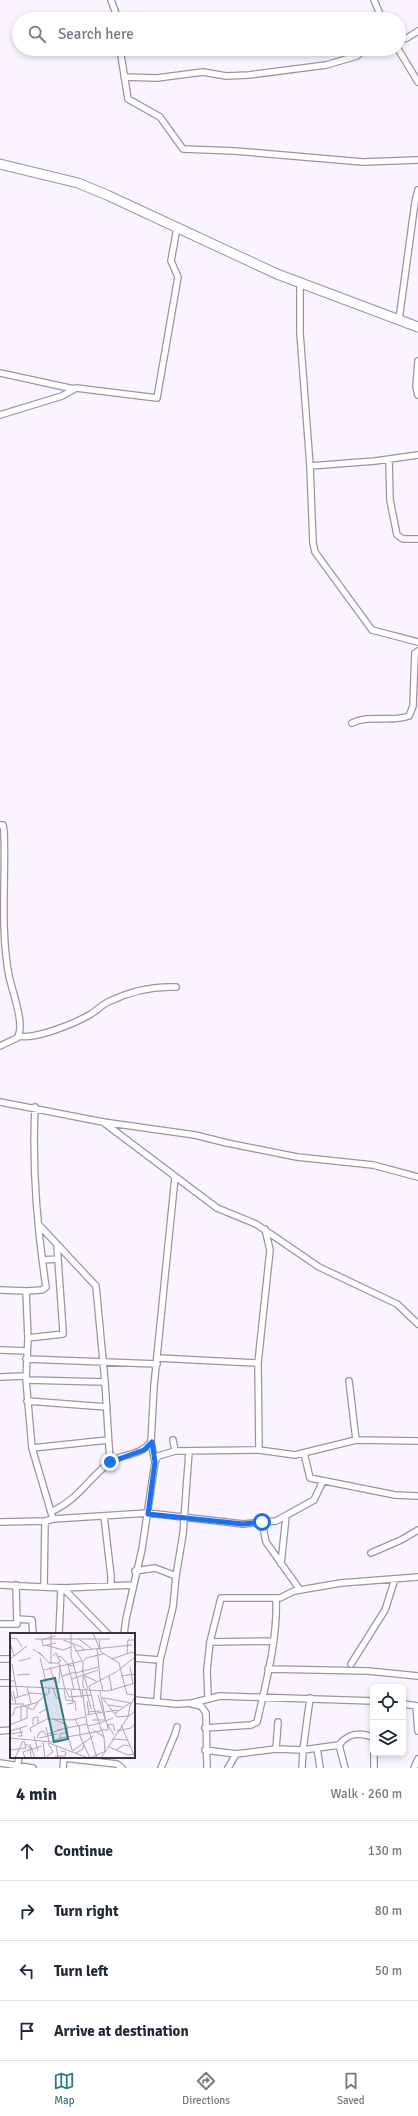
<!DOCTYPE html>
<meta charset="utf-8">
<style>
body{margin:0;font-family:Signika,sans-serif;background:#f2f2f3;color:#1f2937}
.controls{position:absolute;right:12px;bottom:12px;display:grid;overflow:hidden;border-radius:6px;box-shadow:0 2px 6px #0003}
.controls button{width:36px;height:36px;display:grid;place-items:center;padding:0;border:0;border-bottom:1px solid #e0e1e3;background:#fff;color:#1f2937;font:20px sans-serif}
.stop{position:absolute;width:12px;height:12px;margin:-9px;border:3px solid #1a73e8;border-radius:50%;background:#fff}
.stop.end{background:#1a73e8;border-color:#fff;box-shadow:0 1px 4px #0008}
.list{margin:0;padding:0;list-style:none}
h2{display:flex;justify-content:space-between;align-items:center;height:52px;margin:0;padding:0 16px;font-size:17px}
h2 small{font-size:13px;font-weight:400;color:#747a83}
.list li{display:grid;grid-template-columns:26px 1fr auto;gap:12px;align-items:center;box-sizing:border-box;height:60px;padding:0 16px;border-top:1px solid #e0e1e3}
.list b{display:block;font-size:15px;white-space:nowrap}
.list em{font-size:13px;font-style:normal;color:#747a83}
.icon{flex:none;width:22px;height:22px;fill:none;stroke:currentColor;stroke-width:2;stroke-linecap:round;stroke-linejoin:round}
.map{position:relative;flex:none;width:418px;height:1768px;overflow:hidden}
.search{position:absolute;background:#fff;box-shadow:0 2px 6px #0003;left:12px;right:12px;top:12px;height:44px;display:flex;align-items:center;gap:10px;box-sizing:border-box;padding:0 14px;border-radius:22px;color:#747a83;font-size:15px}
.sheet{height:292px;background:#fff}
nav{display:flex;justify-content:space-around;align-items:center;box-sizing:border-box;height:56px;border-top:1px solid #e0e1e3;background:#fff;font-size:11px;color:#747a83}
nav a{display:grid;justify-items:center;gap:2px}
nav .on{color:#317a7e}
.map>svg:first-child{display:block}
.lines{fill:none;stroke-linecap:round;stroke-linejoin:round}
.street-casing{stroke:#9b94a4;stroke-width:8}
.primary-casing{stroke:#9b94a4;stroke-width:11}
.street{stroke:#fff;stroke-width:5.5}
.primary{stroke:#fff;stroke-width:9}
.route{stroke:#1a73e8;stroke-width:5}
.inset-road{fill:none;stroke:#aba7b1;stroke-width:1}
.view{fill:#317a7e;fill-opacity:0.15;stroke:#317a7e;stroke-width:2}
.inset-edge{fill:none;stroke:#37343b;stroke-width:2}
</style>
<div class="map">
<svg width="418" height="1768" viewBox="0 0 418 1768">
<rect width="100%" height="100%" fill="#f9f4ff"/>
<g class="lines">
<g class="street-casing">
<path id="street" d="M111,0L118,19
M374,0L382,19
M399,40L407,38L418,31
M120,49L128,99L160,117L183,149L235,151L363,162L418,160
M398,49L418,82
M124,77L157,78L203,72L226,76L249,75L326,65L357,56L364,49
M300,283V333L310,466L313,543L315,552L372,630L418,642
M399,320L415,202L418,190
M418,361L416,387L418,395
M0,373L74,389
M0,415L62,396L76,388L157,398L178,277L171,261L177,228
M389,460L390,500L397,535L403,539H418
M310,466L375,461L418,455
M352,723C370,714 390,723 409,716L413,706L415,653L418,651
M0,825H3L4,831C6,878 0,929 9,976C12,991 26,1026 17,1038L0,1046
M18,1036C35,1040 76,1023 91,1014C97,1010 102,1005 108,1002C130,991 152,986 176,987
M0,1102L103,1122L195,1135L227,1143L297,1157L373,1165L418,1177
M103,1122L217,1208L256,1224L319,1267L397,1304L418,1324
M39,1225L96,1286L105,1382L110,1462
M42,1260L58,1259
M0,1290L26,1291L28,1338L26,1380L32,1448L53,1519
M26,1291L42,1290L46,1287C37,1228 32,1167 35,1107
M28,1338L63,1334V1331L57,1245
M0,1350L27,1351
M157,1358L258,1363
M26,1359L157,1364
M0,1377L26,1376
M26,1380L105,1382
M349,1381L356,1440
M27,1401L107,1407
M173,1440L175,1451
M32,1448L108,1440
M259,1450L258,1363L270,1250L265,1229
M304,1453L310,1478L395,1495L418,1496
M155,1462L151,1442L154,1386L175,1177
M51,1512C79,1499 86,1481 109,1463C122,1452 138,1458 151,1442
M104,1516L111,1576V1586
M0,1522L45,1521L53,1519L148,1513L243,1524L276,1521L314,1500L323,1481
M262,1522L266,1542L300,1590
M371,1553L401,1540L418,1530
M281,1564L286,1516
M135,1571L155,1568L176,1576
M0,1585L63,1588L133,1585
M44,1587L45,1521
M63,1588L108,1634
M17,1619L32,1620L33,1634
M0,1624H17L16,1585
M59,1634L61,1588
M124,1634L126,1619L142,1549L155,1462L158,1456L175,1451L259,1450L295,1455L356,1440L418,1441
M210,1642L272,1641
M134,1658L160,1660L173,1607L176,1576L183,1534L189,1451
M0,1659H11
M351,1664L385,1610L395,1579
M268,1669L368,1671L418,1676
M0,1683H11
M208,1698L207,1670L210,1642L221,1598H280L294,1591L341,1583L418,1577
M134,1700L177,1704L192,1703L220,1696L373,1701
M157,1701L160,1660
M192,1704L201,1706L206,1713L207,1768
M403,1704L418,1706
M416,1706L418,1731
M205,1728L251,1725L257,1722C266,1683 278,1638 276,1598
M0,1731L11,1730
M339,1745C348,1733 359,1732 373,1737
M317,1748L320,1768
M276,1749L278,1722
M205,1750L236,1754L276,1749L303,1750L339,1745L345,1768
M374,1753V1768
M64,1758L117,1764L122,1768
M0,1763L33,1768
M17,1768L19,1757
M63,1768L64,1757
M161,1768L175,1734L177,1727
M228,1768L236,1754
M302,1768L303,1750L310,1698
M414,1768L418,1759"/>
</g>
<g class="primary-casing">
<path id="primary" d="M0,164L78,183L107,195L277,274L418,327"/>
</g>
<use href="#street" class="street"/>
<use href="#primary" class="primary"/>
</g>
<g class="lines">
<path class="route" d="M110,1462L144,1450L152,1442L155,1462L148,1514L243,1524L262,1522"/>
</g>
<g transform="translate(10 1633)">
<rect width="125" height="125" fill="#f9f4ff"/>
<path class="inset-road" d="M41,0V31M61,0V22L72,65M83,0L91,19L109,30L115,54M0,5L7,6L12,14M25,6H88M69,6L82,16M31,7L45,3M32,7L33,13L46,10M53,7L72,14L74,18M0,9L4,23M63,11L72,28M35,12L53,17L61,14M87,15L90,46M90,15L89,6H100M23,16L33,23M65,18L122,12M29,19L39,30H49M117,21L118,7H125M43,23L46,20L50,28M47,23L51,24L59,32L64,33M30,25L36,49M0,26L17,13M102,26L122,19L125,21M51,27L49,30L55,57M9,28L21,25M2,31L5,48M58,32L64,56M40,34L47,56M120,34L123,50M72,36L78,56M34,37L72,28M73,37V29L76,25L93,21M66,40L88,34M7,42L20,41M73,42V54L76,56M52,43L66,39M75,43L86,48M99,43L102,58M111,43L125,41M62,46L88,37M90,46L93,58M0,48H5L8,64M49,50L50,35M0,53L98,58L125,50M17,54L21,70L17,75M115,54L117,61L125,62M43,55L46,64L50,67M0,56L3,68M72,56L77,91L87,125M54,57L56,67L65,68L66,78M56,57L59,64L82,62M76,57L81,76M3,58L6,71M90,58L96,89L104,102M18,60L36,61M88,62L95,86M92,64L107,84L119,83L125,78M5,65L18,61M94,65L121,70M77,68L79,82M0,71H14M57,71L63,70L61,57M12,72L23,77L28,69M83,72L94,104L95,119M99,72L113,74M84,73L79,53L106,39L125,24M78,79L89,78L91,80M95,79L108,77M29,80L37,76L38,86M104,81L120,70M0,82H3L5,75L26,70L39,60V55M77,82L93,79M43,86L57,92L58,99L50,101V105M65,86L68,93L69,92L70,101M11,87V73M82,87H95M90,90L103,85M0,92L17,85V75M23,92V85L26,84H28V91M98,92L103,91L105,98M111,92L125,124M78,93L90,90M36,94L39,109M47,97L77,91M83,97L94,104M90,97H98L97,90M0,98L17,93M107,98L121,95L124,91M21,99L20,95L37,86L62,87L75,84M57,99L62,117M0,101L13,99M38,101L53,96M69,101L80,125M8,103H12L10,95M24,103L28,118M0,105L41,109L51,105L91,98M27,105L29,100L33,98L36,102M29,105L47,101M102,106L117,107M33,109L35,125M39,110L78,125M16,111L20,114L21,125M20,111L25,125M46,112L48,124M99,114L118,122L125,121M0,117L16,115L14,108M106,117L114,112L119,113M61,119L83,103M66,120L73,116L74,112M37,123L43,119L38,110M45,123H55L56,119L51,118M5,125L13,108M15,125L13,119L32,113M80,125L96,118M91,125L118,84L120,73L125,64"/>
<path class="view" d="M45,45L58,106L44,109L31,48Z"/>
<rect width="125" height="125" class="inset-edge"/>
</g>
</svg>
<div class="controls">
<button><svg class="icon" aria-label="locate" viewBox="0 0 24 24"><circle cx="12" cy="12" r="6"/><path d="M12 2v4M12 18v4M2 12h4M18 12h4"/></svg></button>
<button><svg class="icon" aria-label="layers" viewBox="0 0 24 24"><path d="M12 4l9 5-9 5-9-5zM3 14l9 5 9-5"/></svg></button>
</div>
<div class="stop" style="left:262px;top:1522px"></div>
<div class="stop end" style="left:110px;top:1462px"></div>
<div class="search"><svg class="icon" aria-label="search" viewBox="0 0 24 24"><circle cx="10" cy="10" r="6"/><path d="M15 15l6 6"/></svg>Search here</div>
</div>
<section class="sheet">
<h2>4 min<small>Walk · 260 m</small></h2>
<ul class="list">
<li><svg class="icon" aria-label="ahead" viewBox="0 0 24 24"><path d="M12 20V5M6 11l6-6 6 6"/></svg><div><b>Continue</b></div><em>130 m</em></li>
<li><svg class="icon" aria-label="right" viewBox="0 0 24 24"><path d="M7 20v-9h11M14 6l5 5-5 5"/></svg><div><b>Turn right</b></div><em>80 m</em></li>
<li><svg class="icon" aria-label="left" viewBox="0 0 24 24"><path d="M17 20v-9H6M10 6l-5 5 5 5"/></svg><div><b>Turn left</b></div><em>50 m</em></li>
<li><svg class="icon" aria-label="arrive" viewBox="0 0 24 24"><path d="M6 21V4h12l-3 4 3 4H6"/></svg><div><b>Arrive at destination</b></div></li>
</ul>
</section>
<nav>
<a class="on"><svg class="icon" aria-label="map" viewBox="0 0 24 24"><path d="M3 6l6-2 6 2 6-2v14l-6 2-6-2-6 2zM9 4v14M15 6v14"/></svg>Map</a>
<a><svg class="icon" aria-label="directions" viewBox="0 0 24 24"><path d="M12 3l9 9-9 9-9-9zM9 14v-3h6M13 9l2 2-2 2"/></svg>Directions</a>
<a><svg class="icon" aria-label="saved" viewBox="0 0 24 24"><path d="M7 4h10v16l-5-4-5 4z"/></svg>Saved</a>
</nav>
